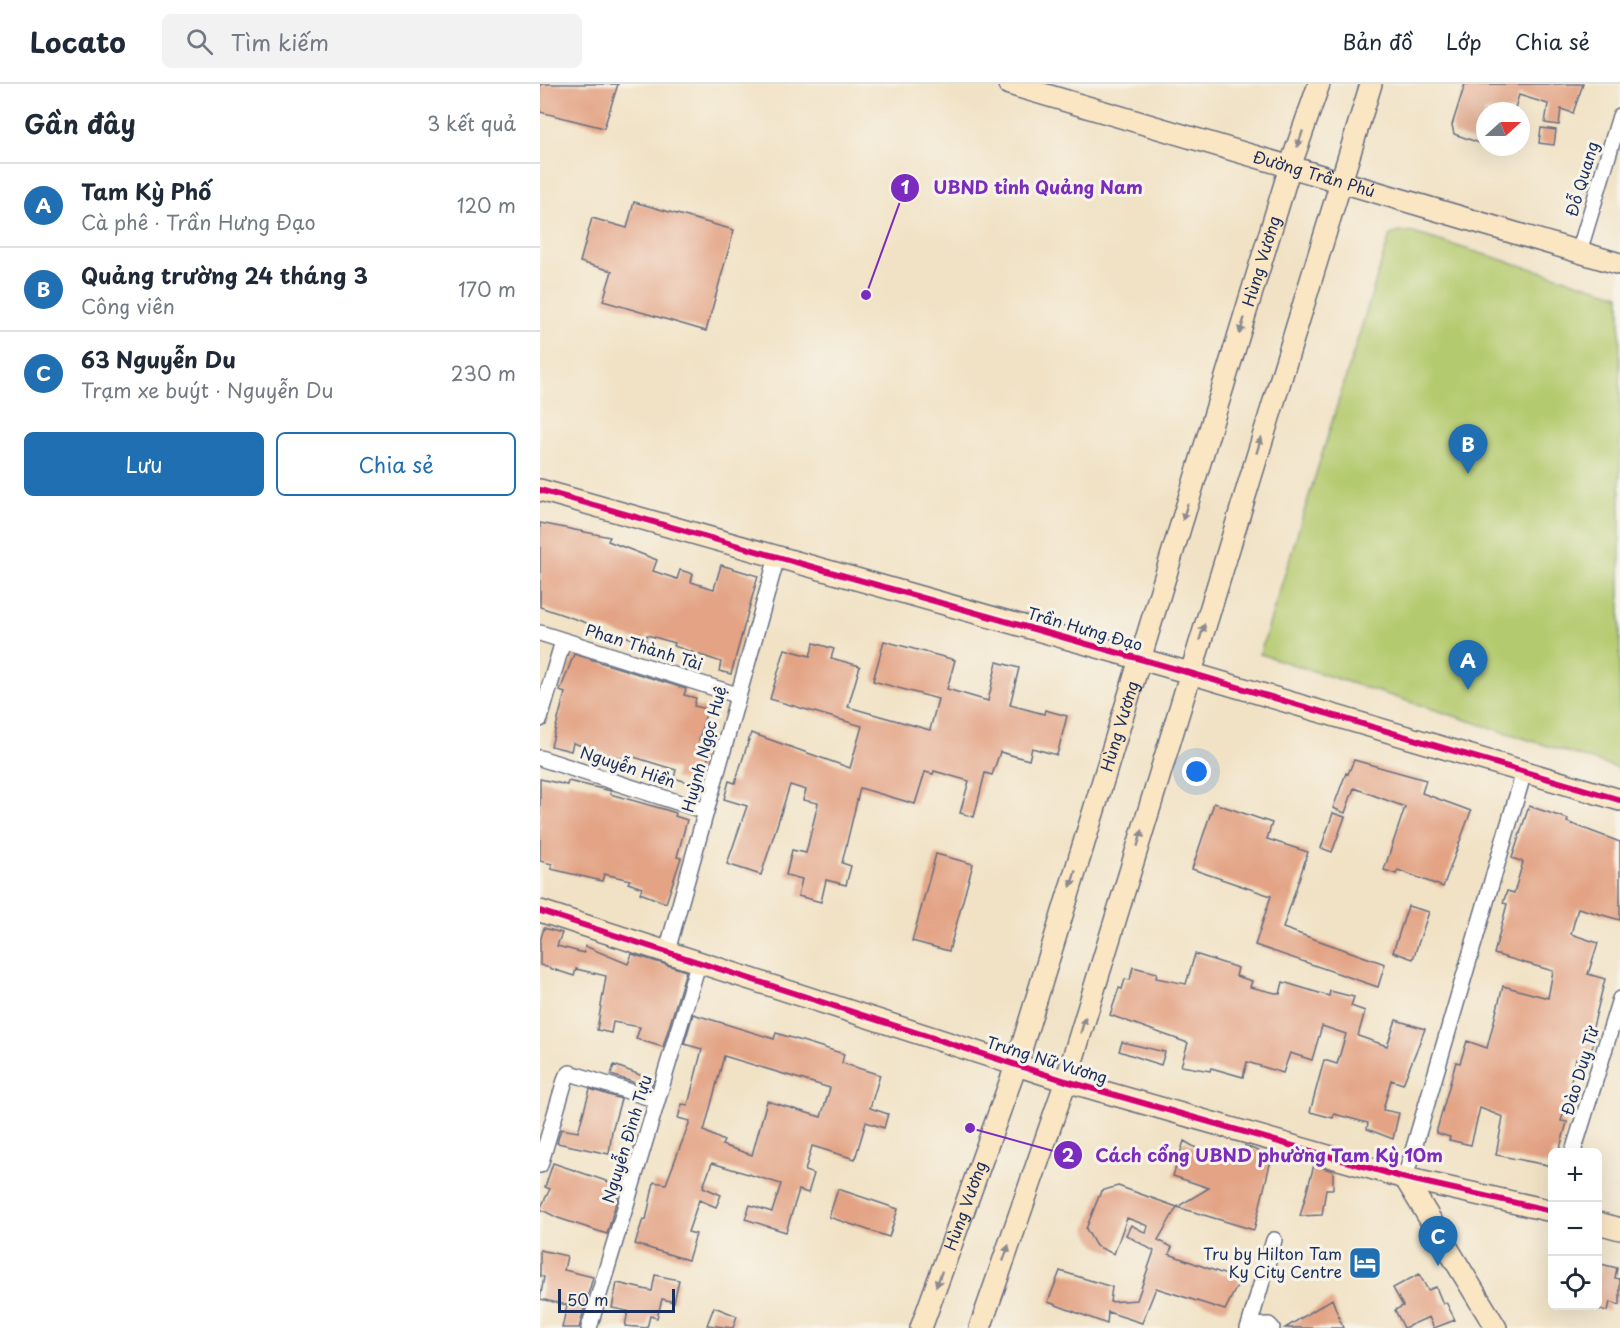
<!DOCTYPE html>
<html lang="vi">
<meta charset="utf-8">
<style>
body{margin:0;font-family:"Playpen Sans",sans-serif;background:#f2f2f3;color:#1f2937}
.controls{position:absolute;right:18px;bottom:18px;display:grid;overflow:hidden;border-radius:9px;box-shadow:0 6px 24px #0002}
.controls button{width:54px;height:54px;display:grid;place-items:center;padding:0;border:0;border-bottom:2px solid #e0e1e3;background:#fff;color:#1f2937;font:30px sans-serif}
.compass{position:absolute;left:936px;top:18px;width:54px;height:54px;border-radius:50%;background:#fff;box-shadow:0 6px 24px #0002;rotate:69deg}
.scale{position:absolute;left:18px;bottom:15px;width:117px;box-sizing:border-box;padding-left:6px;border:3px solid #1b2f5e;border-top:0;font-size:16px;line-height:21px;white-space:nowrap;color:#1b2f5e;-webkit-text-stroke:4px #f7f3e8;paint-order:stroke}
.you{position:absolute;left:657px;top:688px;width:21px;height:21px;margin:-15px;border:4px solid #fff;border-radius:50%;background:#1a73e8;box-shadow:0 0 0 9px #1a73e833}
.badge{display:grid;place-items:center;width:39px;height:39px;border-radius:50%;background:#1f6fb2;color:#fff;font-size:20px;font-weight:700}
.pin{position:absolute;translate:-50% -50px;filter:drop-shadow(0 2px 3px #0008)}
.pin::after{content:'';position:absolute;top:32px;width:21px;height:18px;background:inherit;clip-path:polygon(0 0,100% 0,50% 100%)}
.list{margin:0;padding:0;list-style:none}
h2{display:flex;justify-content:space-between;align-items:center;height:78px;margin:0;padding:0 24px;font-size:26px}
h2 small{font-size:20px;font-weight:400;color:#747a83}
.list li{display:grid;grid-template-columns:39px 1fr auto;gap:18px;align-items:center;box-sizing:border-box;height:84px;padding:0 24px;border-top:2px solid #e0e1e3}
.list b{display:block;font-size:22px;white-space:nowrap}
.list p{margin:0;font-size:20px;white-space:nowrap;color:#747a83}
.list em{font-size:20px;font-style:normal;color:#747a83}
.actions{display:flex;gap:12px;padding:18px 24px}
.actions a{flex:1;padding:14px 0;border:2px solid #1f6fb2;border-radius:9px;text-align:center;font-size:21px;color:#1f6fb2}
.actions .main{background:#1f6fb2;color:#fff}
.icon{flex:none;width:33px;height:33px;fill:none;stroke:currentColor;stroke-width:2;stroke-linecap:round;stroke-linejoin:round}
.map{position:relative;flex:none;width:1080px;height:1244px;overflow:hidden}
header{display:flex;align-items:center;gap:36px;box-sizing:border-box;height:84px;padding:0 30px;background:#fff;border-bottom:2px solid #e0e1e3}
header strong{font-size:28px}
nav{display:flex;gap:33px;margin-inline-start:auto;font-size:21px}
.search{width:420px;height:54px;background:#f2f2f3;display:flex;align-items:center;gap:15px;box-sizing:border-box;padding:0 21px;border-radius:9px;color:#747a83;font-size:22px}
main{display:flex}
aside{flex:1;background:#fff}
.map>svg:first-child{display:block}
.green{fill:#b4ca6e;stroke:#687c66;stroke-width:1.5}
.building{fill:#e3a384;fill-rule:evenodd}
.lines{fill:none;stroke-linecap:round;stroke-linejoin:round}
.street-casing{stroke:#666e82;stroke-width:18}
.secondary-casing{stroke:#666e82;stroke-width:24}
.street{stroke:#fff;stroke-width:15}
.secondary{stroke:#fbe6c4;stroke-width:21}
.cycleway-casing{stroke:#f7f3e8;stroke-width:10}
.cycleway{stroke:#d6006c;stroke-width:6}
.oneway{fill:#8b8a91}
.labels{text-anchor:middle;stroke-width:6;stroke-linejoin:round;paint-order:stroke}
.street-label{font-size:16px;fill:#1b2f5e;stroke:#f7f3e8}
.poi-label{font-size:16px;fill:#1b2f5e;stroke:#f7f3e8;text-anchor:end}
.leader{fill:none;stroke:#7b2cbf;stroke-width:2}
.callout-dot{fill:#7b2cbf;stroke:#f7f3e8;stroke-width:2}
.mark-label{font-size:18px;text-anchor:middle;font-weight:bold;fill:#fff}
.callout-label{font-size:18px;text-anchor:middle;font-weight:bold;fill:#7b2cbf;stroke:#f7f3e8;stroke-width:6;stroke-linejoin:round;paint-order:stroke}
</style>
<header>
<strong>Locato</strong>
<div class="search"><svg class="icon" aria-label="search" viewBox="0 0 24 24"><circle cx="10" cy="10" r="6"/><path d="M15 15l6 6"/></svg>Tìm kiếm</div>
<nav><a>Bản đồ</a><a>Lớp</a><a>Chia sẻ</a></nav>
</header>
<main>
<aside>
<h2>Gần đây<small>3 kết quả</small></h2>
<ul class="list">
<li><span class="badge">A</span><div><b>Tam Kỳ Phố</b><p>Cà phê · Trần Hưng Đạo</p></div><em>120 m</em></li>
<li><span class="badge">B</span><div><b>Quảng trường 24 tháng 3</b><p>Công viên</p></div><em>170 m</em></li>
<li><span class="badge">C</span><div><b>63 Nguyễn Du</b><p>Trạm xe buýt · Nguyễn Du</p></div><em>230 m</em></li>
</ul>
<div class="actions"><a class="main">Lưu</a><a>Chia sẻ</a></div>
</aside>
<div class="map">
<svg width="1080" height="1244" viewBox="0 0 1080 1244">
<rect width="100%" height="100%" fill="#f7f3e8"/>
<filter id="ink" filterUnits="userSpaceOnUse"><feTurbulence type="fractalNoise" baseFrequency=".0167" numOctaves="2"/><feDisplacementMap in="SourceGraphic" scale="12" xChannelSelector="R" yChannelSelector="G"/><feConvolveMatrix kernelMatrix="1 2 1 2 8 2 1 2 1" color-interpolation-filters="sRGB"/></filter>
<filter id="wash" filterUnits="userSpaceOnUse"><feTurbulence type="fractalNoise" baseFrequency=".008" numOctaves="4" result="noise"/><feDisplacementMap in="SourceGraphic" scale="24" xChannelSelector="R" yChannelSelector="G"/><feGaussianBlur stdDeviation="1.35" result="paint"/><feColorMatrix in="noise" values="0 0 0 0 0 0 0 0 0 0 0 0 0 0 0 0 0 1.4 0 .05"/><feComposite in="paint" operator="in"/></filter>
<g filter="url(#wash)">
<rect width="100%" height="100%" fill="#f1e2c5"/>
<path class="green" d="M860,148L873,149L1080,211V685L720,570L850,151Z"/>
<g id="blocks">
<path class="building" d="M0,0H78L64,44L0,28Z
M925,0H1043L1033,29L1021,25L1019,41L1005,39L1008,20L979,11L974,27H945V61L914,50L912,41Z
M1001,44L1016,46L1014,61L999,59Z
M94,118L194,146L166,247L63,217L72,187L40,178L52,134L87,144Z
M0,439L70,453L68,457L117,476L113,487L137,495L140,486L153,490L151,498L174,505L181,481L218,492L191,590L179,587L181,578L134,562L135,559L107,551L105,559L0,523Z
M344,557L415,576L407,605L448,617L457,578L479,584L470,621L504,630L505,626L527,632L517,671L492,664L489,676L460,668L452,691L445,689L434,733L420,729L429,697L394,687L393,690L385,688L375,720L320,704L302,779L311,782L306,801L286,796L281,818L258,812L262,795L246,791L252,766L266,769L278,719L263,716L266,706L250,701L221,791L187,780L207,722L184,715L189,697L195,699L211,649L310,684L322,642L230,615L245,565L270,572L274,559L294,565L291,574L320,582L308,623L390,646L398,615L333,597Z
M34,570L146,605L144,611L156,614L154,622L167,625L159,656L172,660L160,702L134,694L136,686L84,670L83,675L33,659L31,667L11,662L25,609L20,607Z
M814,676L886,696L882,709L931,727L903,803L858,786L856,790L844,786L865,723L814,704L805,729L793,724L806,689L808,690Z
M0,695L27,701L28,697L67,706L71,707L70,710L123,725L136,729L135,732L147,736L137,773L141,774L126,819L100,809L102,804L88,799L90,796L64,790L62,797L11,785L12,780L0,777Z
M674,719L732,739L727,755L768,768L743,844L845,880L838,903L715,861L731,812L652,785Z
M989,722L1028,735L1027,738L1080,758V836L1038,824L1031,850L1058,859L1048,890L1065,895L1051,951L1056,952L1047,979L1036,975L1030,1001H1032L1021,1037L1027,1038L1019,1068H1012V1082L956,1071L963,1033L940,1024L931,1061L909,1056L910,1053L896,1049L916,978L920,979L927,957L947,964L963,902L1008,914L1013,887L954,870L967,820L963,819L967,807L974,809L983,778L972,774Z
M793,729L805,733L792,768L781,764Z
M396,770L433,780L409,867L372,857Z
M868,822L889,828L873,875L853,868Z
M4,844L22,849L17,862L44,869L45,862L88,880L92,870L146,887L123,963L96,955L100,943L73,938L71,949L57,946L66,892L36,885L34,892L0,881V857Z
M655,870L698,884L696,892L712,897L710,903L740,910L743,898L789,912L790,907L814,913L811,922L825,927L818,952L847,962L856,936L885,945L863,1000L851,996L843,1026L859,1029L853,1055L827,1045L828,1039L794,1030L793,1034L770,1028L784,976L797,980L806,950L782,942L772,976L750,969L743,989L707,978L703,993L671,984L670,987L641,982L648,959L570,931L579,904L582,905L585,895L590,896L593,883L617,889L616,894L646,900Z
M153,930L234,955L236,949L304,970L302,979L340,991L330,1024L348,1030L344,1044L326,1038L315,1075L272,1062L265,1087L274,1090L268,1109L259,1106L246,1148L205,1135L210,1121L232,1128L241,1100L172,1079L163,1103L181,1111L176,1123L159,1116L148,1148L156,1150L148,1176L95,1160L103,1135L106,1136L114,1098L126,1100L150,1037L138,1034L142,1020L148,1021L162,965L144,960ZM184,972L290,1004L281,1033L227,1017L212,1071L182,1061L184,1057L164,1047Z
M582,958L625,968L621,981L579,967Z
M74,981L113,996L111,1004L71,991Z
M50,1005L81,1015L72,1047L69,1070L17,1059L21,1045L38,1048Z
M644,1057L663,1068L704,1071L705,1062L732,1072L714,1146L637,1123L669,1104L633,1092Z
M13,1079L81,1102L67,1150L18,1134L0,1125L10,1105L5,1103Z
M774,1081L793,1087V1105H786L782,1131L760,1132Z
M578,1102L637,1123L618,1156L632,1163L629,1170L700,1196L685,1226L616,1204L602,1239L568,1228L567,1240L508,1218L520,1187L572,1203L570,1218L597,1216L614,1167L586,1151L591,1141L606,1149L608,1142L587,1134L574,1170L556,1162L546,1145L561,1107Z
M298,1105L358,1125L349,1153L289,1133Z
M0,1166L27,1172L24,1186L53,1193L39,1244H22L27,1221L0,1215L4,1193L0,1192Z
M1061,1180L1077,1184L1075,1194L1080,1195V1221L1070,1218L1068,1227L1058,1225V1199Z
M879,1190L888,1206L896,1203L903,1220L906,1218L915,1236L894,1244L889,1233L864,1244L855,1226L863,1222L853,1204Z
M115,1191L139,1196L134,1218L122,1215L117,1234L110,1232L107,1244L85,1242L88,1227L72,1224L77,1199L112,1207Z
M792,1215L803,1244H745Z
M174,1223L197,1232L193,1244L167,1241Z"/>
</g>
</g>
<g filter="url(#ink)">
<use href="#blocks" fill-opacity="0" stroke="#666e82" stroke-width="1.5"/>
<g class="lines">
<g class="street-casing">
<path id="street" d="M1039,168L1080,32
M0,549L197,611
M0,635L23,557
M0,674L165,727
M127,867L237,473
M1033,1068L1080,915
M0,1081L26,993L30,989L117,1016
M865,1094L984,688
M709,1242L734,1156
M49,1244L159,877
M708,1244L709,1242L729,1241L732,1244"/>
</g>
<g class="secondary-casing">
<g id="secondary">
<path id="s1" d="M469,0L1080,180"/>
<path d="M0,406L650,589L1080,716"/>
<path d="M0,827L526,997L865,1094L1012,1127"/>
<path d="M865,1094L956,1244"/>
<path d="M1058,1139L1080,1145"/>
<path id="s2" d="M381,1244L476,982L750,83L779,0"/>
<path d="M440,1244L526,997L831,0"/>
</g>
</g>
<use href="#street" class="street"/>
<use href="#secondary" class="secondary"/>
<g class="cycleway-casing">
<path id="cycleway" d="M0,406L650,589L1080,716
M0,827L526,997L865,1094L1012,1127"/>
</g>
<use href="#cycleway" class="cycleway"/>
</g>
<defs><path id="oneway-solid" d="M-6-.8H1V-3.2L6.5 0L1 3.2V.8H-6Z" transform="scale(1.5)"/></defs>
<g class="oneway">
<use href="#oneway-solid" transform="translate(760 55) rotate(109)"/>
<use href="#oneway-solid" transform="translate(702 242) rotate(107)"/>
<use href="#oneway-solid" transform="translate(719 361) rotate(-73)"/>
<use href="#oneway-solid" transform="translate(645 428) rotate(107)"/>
<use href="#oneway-solid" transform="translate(662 548) rotate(-73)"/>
<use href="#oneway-solid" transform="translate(600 754) rotate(-73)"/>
<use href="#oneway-solid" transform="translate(533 795) rotate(107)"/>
<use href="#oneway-solid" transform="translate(543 941) rotate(-73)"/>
<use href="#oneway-solid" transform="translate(466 1169) rotate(-71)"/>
<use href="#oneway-solid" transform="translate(399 1195) rotate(110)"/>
</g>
</g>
<defs>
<g id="hotel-square" transform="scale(1.725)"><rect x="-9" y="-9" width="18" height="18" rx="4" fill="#1f6fb2" stroke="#f7f3e8"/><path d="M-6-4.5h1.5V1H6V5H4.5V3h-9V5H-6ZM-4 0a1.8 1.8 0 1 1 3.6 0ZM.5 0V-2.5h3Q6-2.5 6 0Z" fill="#fff"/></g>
</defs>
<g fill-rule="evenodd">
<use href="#hotel-square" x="825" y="1179"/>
</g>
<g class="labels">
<g class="street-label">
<text dy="6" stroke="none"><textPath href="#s1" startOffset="318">Đường Trần Phú</textPath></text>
<text transform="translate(1042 95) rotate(-73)" y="6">Đỗ Quang</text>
<text dy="6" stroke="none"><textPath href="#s2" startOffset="1120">Hùng Vương</textPath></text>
<text transform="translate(545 545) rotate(16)" y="6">Trần Hưng Đạo</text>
<text transform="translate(104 563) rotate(17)" y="6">Phan Thành Tài</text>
<text dy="6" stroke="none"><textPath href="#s2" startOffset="634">Hùng Vương</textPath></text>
<text transform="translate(164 665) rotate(-75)" y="6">Huỳnh Ngọc Huệ</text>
<text transform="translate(88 683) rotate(18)" y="6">Nguyễn Hiền</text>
<text transform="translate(507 976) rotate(17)" y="6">Trưng Nữ Vương</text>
<text transform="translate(1040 987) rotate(-73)" y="6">Đào Duy Từ</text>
<text transform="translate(87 1055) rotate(-73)" y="6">Nguyễn Đình Tựu</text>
<text dy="6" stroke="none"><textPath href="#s2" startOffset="130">Hùng Vương</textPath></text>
</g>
<g class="poi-label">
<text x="802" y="1176">Tru by Hilton Tam<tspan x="802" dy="18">Ky City Centre</tspan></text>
</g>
</g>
<path class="leader" d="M326 211L365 104M430 1044L528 1071"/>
<g class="callout-dot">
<circle cx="326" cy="211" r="6"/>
<circle cx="430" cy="1044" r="6"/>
<circle cx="365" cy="104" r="15"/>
<circle cx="528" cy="1071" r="15"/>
</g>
<g class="mark-label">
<text x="365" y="110">1</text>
<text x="528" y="1078">2</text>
</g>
<g class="callout-label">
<text x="498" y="110">UBND tỉnh Quảng Nam</text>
<text x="729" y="1078">Cách cổng UBND phường Tam Kỳ 10m</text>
</g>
</svg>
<div class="controls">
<button>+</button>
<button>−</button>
<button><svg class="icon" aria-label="locate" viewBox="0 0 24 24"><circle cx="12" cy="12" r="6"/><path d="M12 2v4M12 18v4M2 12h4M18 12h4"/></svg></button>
</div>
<svg class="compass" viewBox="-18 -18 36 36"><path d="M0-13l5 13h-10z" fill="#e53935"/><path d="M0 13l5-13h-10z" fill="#747a83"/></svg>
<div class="scale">50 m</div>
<div class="you"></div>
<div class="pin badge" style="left:928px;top:606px">A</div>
<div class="pin badge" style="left:928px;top:390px">B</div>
<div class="pin badge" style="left:898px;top:1182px">C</div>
</div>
</main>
